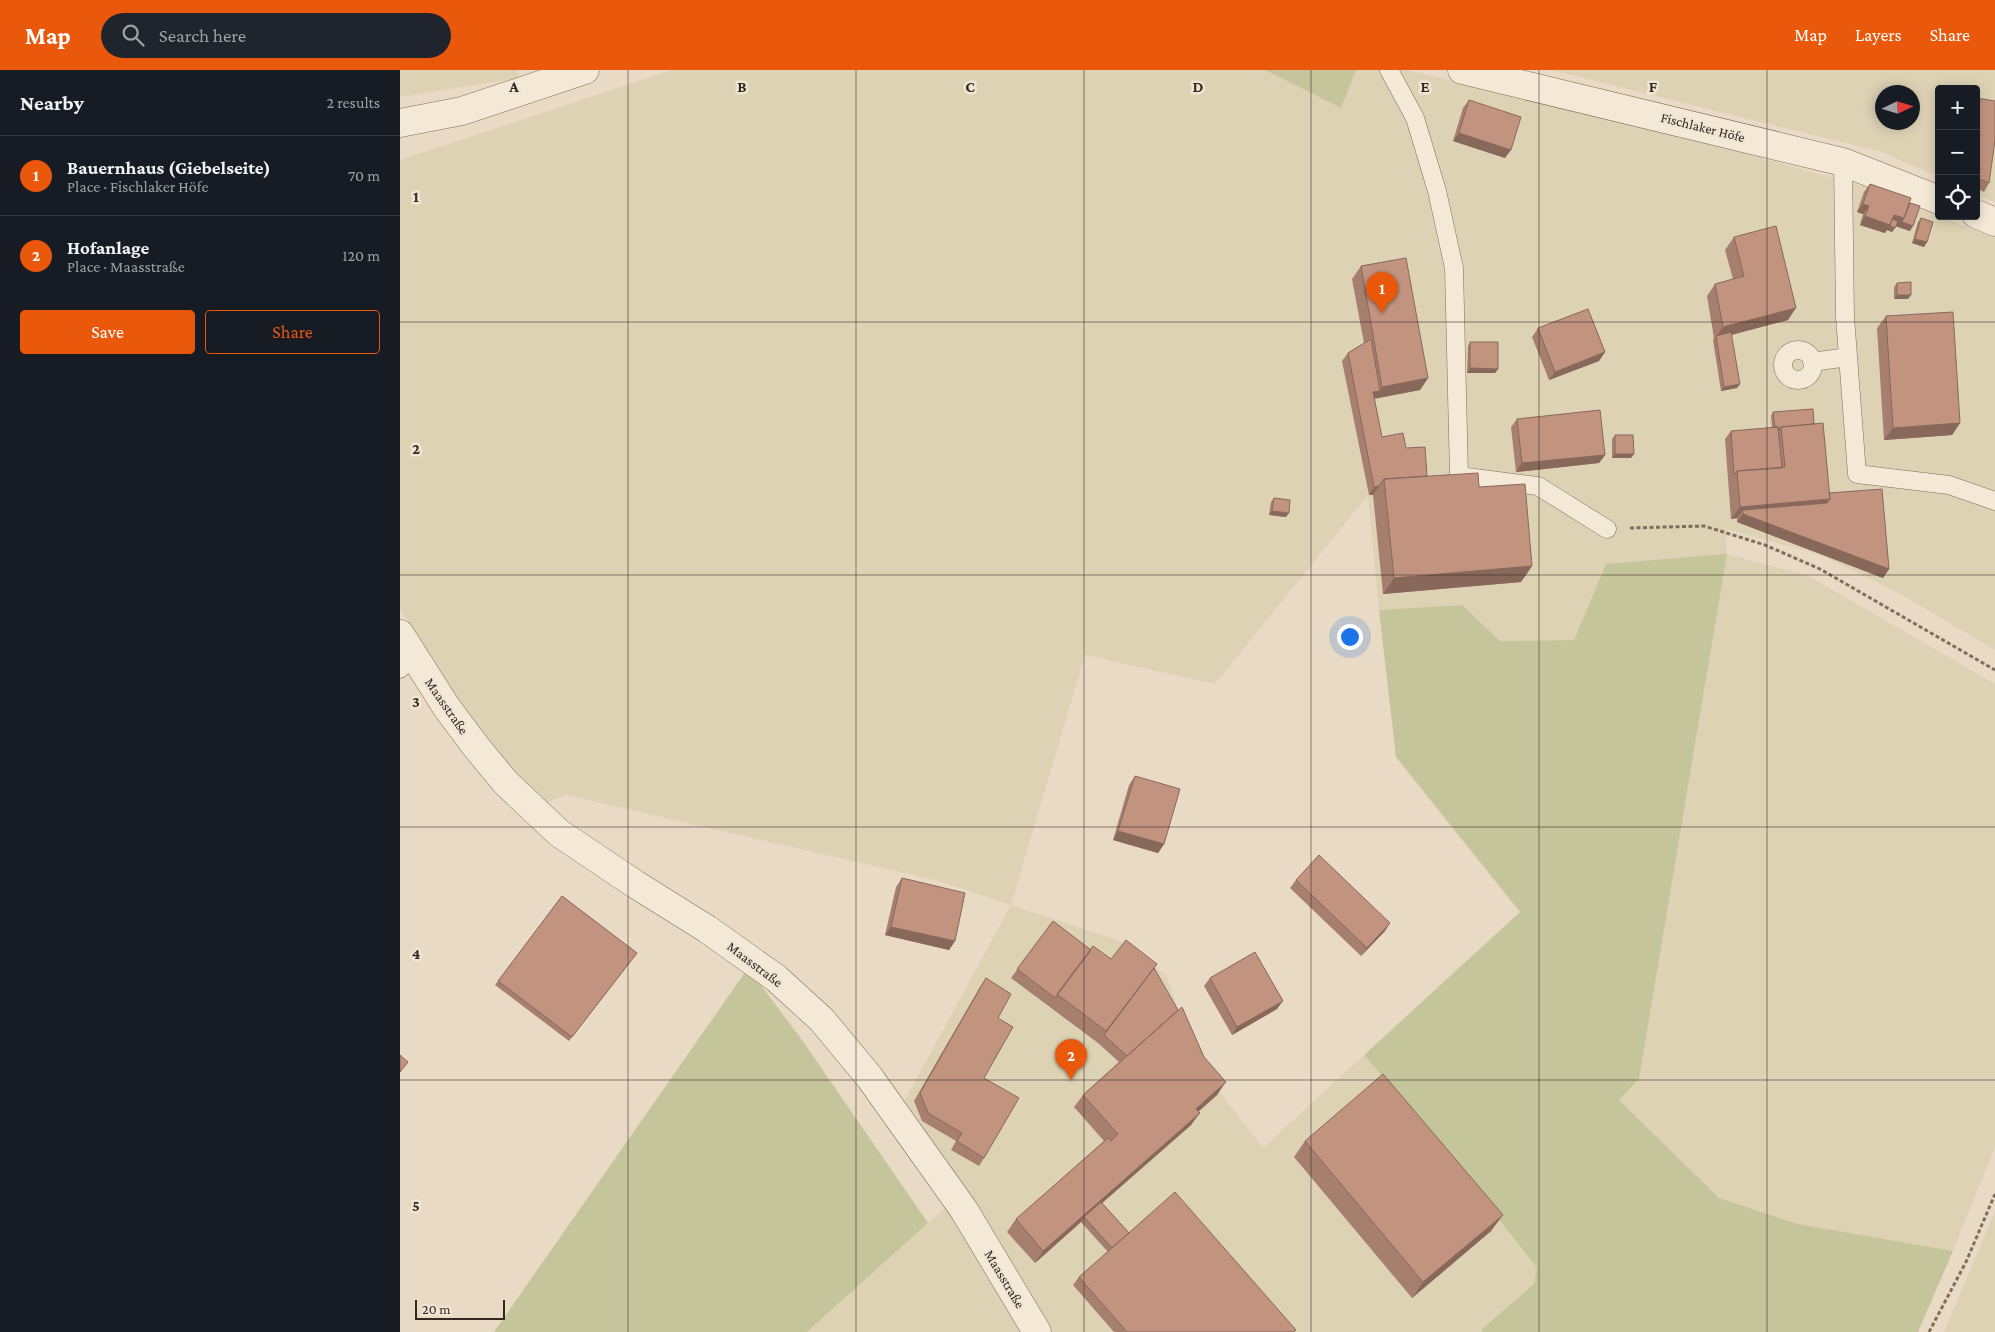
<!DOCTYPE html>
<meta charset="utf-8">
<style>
body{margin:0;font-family:"Crimson Pro",serif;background:#20242c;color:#f1f3f6}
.controls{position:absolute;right:15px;top:15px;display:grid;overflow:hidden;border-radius:5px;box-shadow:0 2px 12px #0003}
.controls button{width:45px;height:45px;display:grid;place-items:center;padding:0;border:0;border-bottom:1px solid #363941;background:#171b24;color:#f1f3f6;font:25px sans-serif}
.compass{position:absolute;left:1475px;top:15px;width:45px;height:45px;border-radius:50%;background:#171b24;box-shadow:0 2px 12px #0003;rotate:86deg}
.scale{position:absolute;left:15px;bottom:12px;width:90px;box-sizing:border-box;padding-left:5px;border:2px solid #33271f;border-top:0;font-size:14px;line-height:18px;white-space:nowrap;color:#33271f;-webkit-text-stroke:4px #f1e5d4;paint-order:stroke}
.you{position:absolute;left:949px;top:566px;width:18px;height:18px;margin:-12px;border:4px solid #fff;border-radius:50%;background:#1a73e8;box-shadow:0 0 0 8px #1a73e833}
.badge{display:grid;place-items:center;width:32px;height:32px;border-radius:50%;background:#ea580c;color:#fff;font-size:16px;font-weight:700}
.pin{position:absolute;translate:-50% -41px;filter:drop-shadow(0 1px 2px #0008)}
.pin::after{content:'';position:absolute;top:26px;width:18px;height:15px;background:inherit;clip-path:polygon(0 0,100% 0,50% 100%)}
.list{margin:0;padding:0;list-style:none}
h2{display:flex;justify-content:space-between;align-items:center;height:65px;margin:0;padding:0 20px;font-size:21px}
h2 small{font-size:16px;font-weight:400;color:#9ea1a6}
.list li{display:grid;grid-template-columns:32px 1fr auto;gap:15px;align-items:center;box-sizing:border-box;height:80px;padding:0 20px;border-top:1px solid #363941}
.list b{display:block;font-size:19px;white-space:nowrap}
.list p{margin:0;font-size:16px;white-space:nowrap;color:#9ea1a6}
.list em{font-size:16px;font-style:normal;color:#9ea1a6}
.actions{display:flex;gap:10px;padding:15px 20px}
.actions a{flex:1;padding:11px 0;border:1px solid #ea580c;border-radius:5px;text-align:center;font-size:18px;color:#ea580c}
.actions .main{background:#ea580c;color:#fff}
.icon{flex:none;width:28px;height:28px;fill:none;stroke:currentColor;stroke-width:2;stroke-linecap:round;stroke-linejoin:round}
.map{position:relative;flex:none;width:1595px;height:1262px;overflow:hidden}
header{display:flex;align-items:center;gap:30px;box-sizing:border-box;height:70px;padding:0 25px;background:#ea580c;color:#fff}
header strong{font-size:24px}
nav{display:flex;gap:28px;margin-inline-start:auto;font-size:18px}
.search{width:350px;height:45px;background:#20242c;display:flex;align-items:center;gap:12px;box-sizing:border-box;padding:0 18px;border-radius:28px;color:#9ea1a6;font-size:19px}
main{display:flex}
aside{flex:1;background:#171b24}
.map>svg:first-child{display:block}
.farmland{fill:#ddd2b4;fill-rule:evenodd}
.green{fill:#c5c59b}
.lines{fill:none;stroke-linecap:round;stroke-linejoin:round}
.service-casing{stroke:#816c5d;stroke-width:19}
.minor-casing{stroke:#816c5d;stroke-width:29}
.path{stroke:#816c5d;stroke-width:3;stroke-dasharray:4 2.5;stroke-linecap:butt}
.service{stroke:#f4e8d7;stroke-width:18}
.minor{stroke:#f4e8d7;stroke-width:28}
.wall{fill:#a77f6e}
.shaded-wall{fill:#88685a}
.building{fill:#c29480;stroke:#88685a}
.grid{fill:none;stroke:#33271f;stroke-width:1;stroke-opacity:0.55}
.labels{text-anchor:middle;stroke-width:5;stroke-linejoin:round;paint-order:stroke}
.street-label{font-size:14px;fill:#33271f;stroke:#f1e5d4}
.grid-label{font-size:16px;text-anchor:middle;font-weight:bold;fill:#33271f;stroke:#f1e5d4;stroke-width:5;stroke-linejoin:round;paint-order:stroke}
</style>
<header>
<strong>Map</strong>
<div class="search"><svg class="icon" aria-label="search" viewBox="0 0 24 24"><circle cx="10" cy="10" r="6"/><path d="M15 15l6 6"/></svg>Search here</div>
<nav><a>Map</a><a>Layers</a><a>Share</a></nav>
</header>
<main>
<aside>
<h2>Nearby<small>2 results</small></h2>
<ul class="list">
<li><span class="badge">1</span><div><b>Bauernhaus (Giebelseite)</b><p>Place · Fischlaker Höfe</p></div><em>70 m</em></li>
<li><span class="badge">2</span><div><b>Hofanlage</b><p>Place · Maasstraße</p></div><em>120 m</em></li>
</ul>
<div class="actions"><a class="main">Save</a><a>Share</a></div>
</aside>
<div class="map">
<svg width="1595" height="1262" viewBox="0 0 1595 1262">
<rect width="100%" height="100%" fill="#e9dac5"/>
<path class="farmland" d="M0,0H117L120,8L0,27Z
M271,0H865L940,37L956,0H1007L1279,65L1465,117L1595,168V580L1497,522L1418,484L1326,459L1327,484L1407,505L1595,614V1077L1553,1181L1398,1154L1319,1128L1219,1030L1239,1009L1327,485L1206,494L1174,570L1100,571L1062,535L979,540L968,425L815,614L685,585L611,835L720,871L766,905L797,993L863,1078L964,985L1045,1080L1137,1198L1134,1214L1082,1259V1262H407L566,1119L500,1039L611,835L539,811L166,725L144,733L117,711L83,669L0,539V90Z
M1152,0H1595V132L1576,124V19H1539V107L1482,82ZM1482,22H1512V52H1482Z
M1595,1141V1262H1544Z"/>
<path class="green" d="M865,0H956L941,38Z
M1327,484L1239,1009L1219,1030L1319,1128L1398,1154L1553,1181L1518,1262H1082V1259L1134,1214L1137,1198L1045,1080L964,985L1120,842L996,687L979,540L1062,535L1100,571L1174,570L1206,494Z
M348,898L402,970L528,1153L407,1262H94Z"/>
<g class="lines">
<g class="service-casing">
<path id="service" d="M989,0L1015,48L1037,121L1054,198L1059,406L1138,416L1207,459
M1443,92L1445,247L1457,404L1549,415L1595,431
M1383 295a15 15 0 1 1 30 0a15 15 0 1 1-30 0Z
M1412,292L1448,287
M0,599L13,585"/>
</g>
<g class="minor-casing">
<path id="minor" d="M1062,0L1443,92L1539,130
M0,53L62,41L185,0
M1576,144L1595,152
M0,564L47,638L77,678L106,713L159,763L235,814L307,859L376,908L422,950L470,1008L564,1140L637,1262"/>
</g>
<path class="path" d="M1230,458L1304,456L1365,475L1420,499L1595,600
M1529,1262L1566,1192L1595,1124"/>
<use href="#service" class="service"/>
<use href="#minor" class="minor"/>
</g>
<path class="wall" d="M1576,28L1589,113L1584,122L1576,118Z
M1069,30L1105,88L1053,71L1063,38Z
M1470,114L1510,133V161L1496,156L1492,162L1487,160L1485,163L1460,155L1463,144L1457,142L1464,122Z
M1521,148L1527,172L1524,177L1512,173L1518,152Z
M1334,167L1388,250L1331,265L1337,318L1321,321L1313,270L1314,268L1307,226L1315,214L1333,209L1325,180Z
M961,196L1028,308L1020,320L974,329L982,367L1006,378L1027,406L1079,417L1132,496L1121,512L983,524L973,425H969L942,291L948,283L964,273L952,209Z
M1497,213L1508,229H1494V217Z
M1486,246L1560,353L1552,365L1484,370L1477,258Z
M1138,258L1205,282L1199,291L1149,310L1132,267Z
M1070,272L1098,299L1095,303H1067L1068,276Z
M1373,342L1414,354L1429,423L1489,499L1483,508L1337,452V448L1331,449L1325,369L1331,361L1372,358L1371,346Z
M1117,349L1205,385L1199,393L1116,402L1111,357Z
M1215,365L1231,388H1212V369Z
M874,428L886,447L869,445L871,432Z
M735,706L764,774L758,783L713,770L729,715Z
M502,808L555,871L549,880L485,865L496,817Z
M896,810L985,861L961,886L890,818Z
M162,826L237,883L169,971L95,915Z
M653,851L691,880L711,889L754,898L817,1025L798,1041L791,1055L702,1133L729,1163L896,1260L894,1262H714L673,1215L679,1207L708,1182L681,1152L635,1193L607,1162L616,1149L704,1071L674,1037L683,1025L719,992L698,973L611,908Z
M586,908L598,948L584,1008V1088L579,1096L551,1080L556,1071L522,1051L514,1031L580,917Z
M810,908L877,939L832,965L804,916Z
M905,1071L1091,1161L1012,1228L894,1087Z"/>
<path class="shaded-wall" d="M1059,63L1111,80L1105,88L1053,71Z
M1463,134L1469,136L1463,144L1457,142Z
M1494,145L1504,148L1513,156L1510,161L1489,154Z
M1465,146L1490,155L1495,158L1492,162L1487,160L1485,163L1460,155Z
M1515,169L1527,172L1524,177L1512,173Z
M1497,225H1511L1508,229H1494Z
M1396,238L1388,250L1316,269V267L1323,257Z
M1205,282L1199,291L1149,310L1155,302Z
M1070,298L1098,299L1095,303H1067Z
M1028,308L1020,320L967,330L973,322L980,321L982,317Z
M1340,314L1337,318L1321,321L1324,317Z
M1560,353L1552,365L1484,370L1493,358Z
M1215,384H1234L1231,388H1212Z
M1205,385L1199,393L1116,402L1122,393Z
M979,416L973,425H969L974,417Z
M1430,429L1489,499L1483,508L1337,452L1343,444V440L1337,448L1331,449L1340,437Z
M872,441L889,443L886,447L869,445Z
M1132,496L1121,512L983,524L994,508Z
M718,761L764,774L758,783L713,770Z
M990,853L985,861L961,886L967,878Z
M491,857L555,871L549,880L485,865Z
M883,931L877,939L832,965L837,957Z
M826,1012L817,1025L788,1051L796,1039Z
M800,1043L791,1055L685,1148L684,1147L681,1152L635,1193L643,1181Z
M1103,1145L1091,1161L1012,1228L1023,1212Z"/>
<path class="building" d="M1576,28L1595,31V70L1589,113L1576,108Z
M1069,30L1121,47L1111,80L1059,63Z
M1470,114L1511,128L1504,148L1494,145L1490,155L1465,146L1469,136L1463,134Z
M1510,133L1520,136L1513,156L1502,152L1504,148Z
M1521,148L1533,152L1527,172L1515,169Z
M1492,149L1498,151L1495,158L1490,156Z
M1376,156L1396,238L1323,257L1315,214L1344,206L1334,167Z
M1006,188L1028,308L982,317L961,196Z
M1511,212V225H1497V213Z
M1188,239L1205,282L1155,302L1138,258Z
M1553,242L1560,353L1493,358L1486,246Z
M1331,262L1340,314L1324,317L1316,266Z
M971,269L980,321L973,322L982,367L1003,363L1006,378L1025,377L1027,406L984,409L979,416L974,417L948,283Z
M1070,272H1098V299L1070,298Z
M1413,339L1414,354L1381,357L1378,360V357H1375L1373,342Z
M1200,340L1205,385L1122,393L1117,349Z
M1423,353L1430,429L1340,437L1337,401L1385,397L1381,357Z
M1378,357L1382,398L1337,401L1334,405L1331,361Z
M1215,365H1233L1234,384H1215Z
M1078,403L1079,417L1125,414L1132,496L994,508L984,409Z
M1482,419L1489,499L1343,444V440L1427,433L1430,429L1429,423Z
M874,428L890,430L889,443L872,441Z
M735,706L780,719L764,774L718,761Z
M919,785L990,853L967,878L896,810Z
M502,808L565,823L555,871L491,857Z
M162,826L237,883L172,967L98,911Z
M653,851L691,880L655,928L617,899Z
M726,870L757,894L706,961L657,924L693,876L711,889Z
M855,882L883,931L837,957L810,908Z
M754,898L778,940L727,986L704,965Z
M586,908L611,924L598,948L613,957L584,1008L619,1028L584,1088L557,1071L562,1063L528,1043L520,1023Z
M782,937L804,987L826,1012L796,1039L800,1043L643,1181L616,1149L708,1068L711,1071L718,1064L683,1025Z
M0,985L8,992L0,1002Z
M983,1004L1103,1145L1023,1212L905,1071Z
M775,1122L896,1260L893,1262H727L679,1207Z
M701,1132L729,1163L712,1178L684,1147Z"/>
<path class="grid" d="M228,0V1262M456,0V1262M684,0V1262M911,0V1262M1139,0V1262M1367,0V1262M0,252H1595M0,505H1595M0,757H1595M0,1010H1595"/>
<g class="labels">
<g class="street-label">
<text transform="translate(1303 57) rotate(14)" y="5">Fischlaker Höfe</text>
<text transform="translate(47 636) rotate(55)" y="5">Maasstraße</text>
<text transform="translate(355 894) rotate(37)" y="5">Maasstraße</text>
<text transform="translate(605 1209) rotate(59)" y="5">Maasstraße</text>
</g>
</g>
<g class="grid-label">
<text x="114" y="22">A</text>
<text x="342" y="22">B</text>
<text x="570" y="22">C</text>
<text x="798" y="22">D</text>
<text x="1025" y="22">E</text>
<text x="1253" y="22">F</text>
<text x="16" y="132">1</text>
<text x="16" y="384">2</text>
<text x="16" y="637">3</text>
<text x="16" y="889">4</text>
<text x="16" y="1141">5</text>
</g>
</svg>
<div class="controls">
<button>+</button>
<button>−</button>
<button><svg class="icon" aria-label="locate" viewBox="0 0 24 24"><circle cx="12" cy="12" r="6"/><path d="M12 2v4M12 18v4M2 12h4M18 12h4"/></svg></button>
</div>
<svg class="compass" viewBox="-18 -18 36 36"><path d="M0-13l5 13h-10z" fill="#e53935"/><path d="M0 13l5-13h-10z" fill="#9ea1a6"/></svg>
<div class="scale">20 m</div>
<div class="you"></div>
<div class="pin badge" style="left:982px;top:243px">1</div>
<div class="pin badge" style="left:671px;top:1010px">2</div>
</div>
</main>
